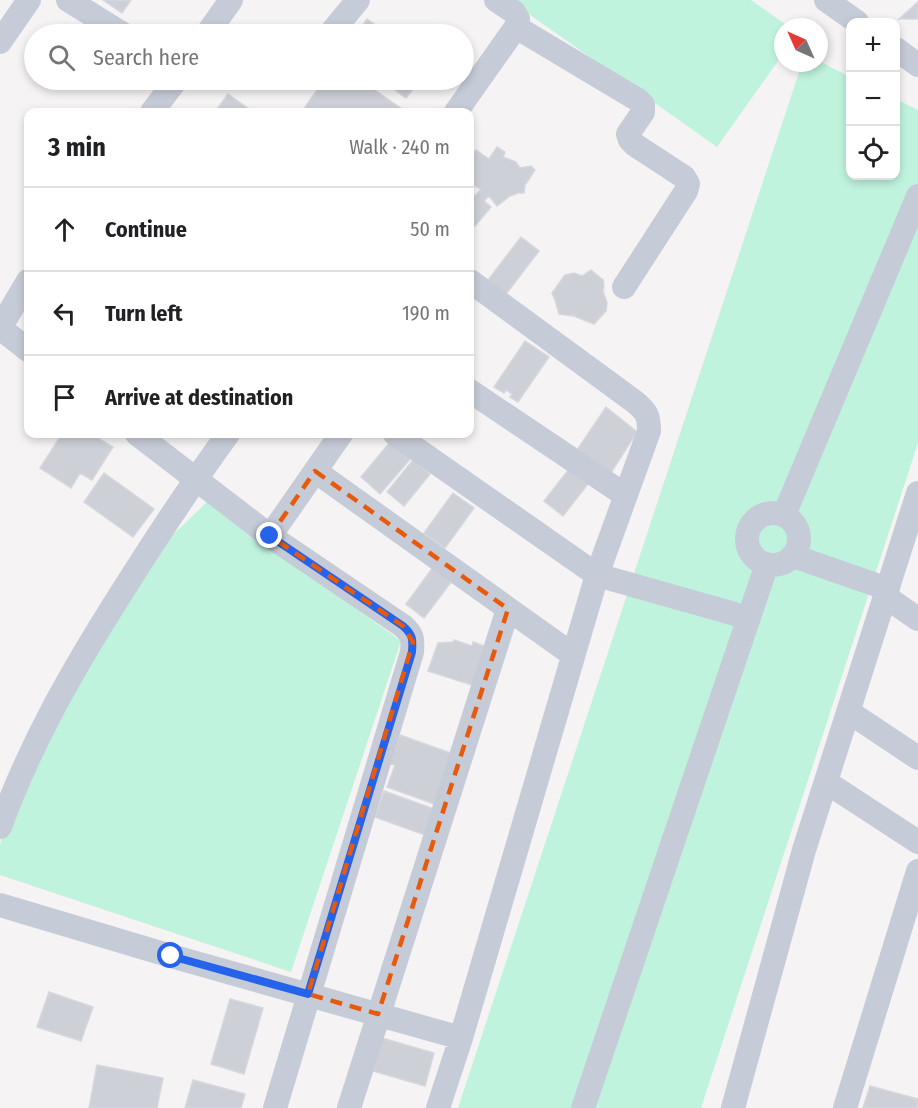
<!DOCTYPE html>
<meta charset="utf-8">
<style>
body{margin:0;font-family:"Fira Sans Condensed",sans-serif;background:#f6f6f6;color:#202124}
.controls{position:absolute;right:18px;top:18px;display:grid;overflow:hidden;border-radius:12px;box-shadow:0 3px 9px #0003}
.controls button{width:54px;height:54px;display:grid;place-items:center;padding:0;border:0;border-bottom:2px solid #e0e0e0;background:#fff;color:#202124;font:30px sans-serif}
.compass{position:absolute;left:774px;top:18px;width:54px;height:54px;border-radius:50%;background:#fff;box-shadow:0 3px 9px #0003;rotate:315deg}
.stop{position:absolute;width:18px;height:18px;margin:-14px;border:4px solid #2563eb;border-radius:50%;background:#fff}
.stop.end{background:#2563eb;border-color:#fff;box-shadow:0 2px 6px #0008}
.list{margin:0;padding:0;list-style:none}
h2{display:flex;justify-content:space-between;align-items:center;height:78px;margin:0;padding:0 24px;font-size:26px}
h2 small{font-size:20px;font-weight:400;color:#757577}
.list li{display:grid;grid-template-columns:39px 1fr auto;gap:18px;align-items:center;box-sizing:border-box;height:84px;padding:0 24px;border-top:2px solid #e0e0e0}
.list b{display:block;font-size:22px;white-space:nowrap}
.list em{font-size:20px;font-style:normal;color:#757577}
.icon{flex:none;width:33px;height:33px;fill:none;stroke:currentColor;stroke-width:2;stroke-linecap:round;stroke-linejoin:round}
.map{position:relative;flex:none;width:918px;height:1108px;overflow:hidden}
.search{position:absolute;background:#fff;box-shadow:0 3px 9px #0003;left:24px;top:24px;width:450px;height:66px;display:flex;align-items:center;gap:15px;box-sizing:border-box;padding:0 21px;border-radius:33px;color:#757577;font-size:22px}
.panel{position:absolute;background:#fff;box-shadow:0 3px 9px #0003;left:24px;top:108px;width:450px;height:330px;border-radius:12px}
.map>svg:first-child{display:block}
.green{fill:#c0f3dd}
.building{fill:#ced0d8;stroke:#d6d7de;stroke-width:1.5}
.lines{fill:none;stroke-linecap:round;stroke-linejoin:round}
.minor{stroke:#c6ccd7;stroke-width:24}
.route{stroke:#2563eb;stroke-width:8}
.marked{fill:none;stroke:#e8590c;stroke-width:4.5;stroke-dasharray:12 8;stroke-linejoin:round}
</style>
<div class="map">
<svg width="918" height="1108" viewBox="0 0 918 1108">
<rect width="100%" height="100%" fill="#f5f3f3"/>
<path class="green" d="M509,0H751L789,27H783V54L717,147Z
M819,61L850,77V176H896V99L918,110V443L701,1108H458L802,63H819Z
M207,502L401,641L291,972L0,875V845L10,801L157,550Z"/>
<path class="building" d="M103,0H131L122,13Z
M918,2V19H899Z
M367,19L389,34H356Z
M324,80H360L402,109L400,112H313L305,107Z
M381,80H420L406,98Z
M228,94L253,112H215Z
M497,147L505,152L503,157L516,162L520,168L531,166L535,170L525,185L524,193H518L510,196L497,206L489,196L484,201L491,207L475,226L470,220V191L475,196L481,189L470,183V157L476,150L489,159Z
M521,237L539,251L506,294L488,280Z
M591,270L603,280L604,286L603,291L607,303L606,311L594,324L574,316L559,314L555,300L552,293L565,275L574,273L582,276Z
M525,341L549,357L518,402L510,397L512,394L506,390L504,393L494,387Z
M606,407L637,432L609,476L577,450Z
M62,434H91L113,447L92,480L80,473L71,488L40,468Z
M391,441L411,458L380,494L361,477Z
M413,460L430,474L404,506L387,492Z
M569,469L588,484L563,516L544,501Z
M104,473L154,509L133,537L84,502Z
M453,493L474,508L445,548L424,533Z
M436,563L455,577L424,618L406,604Z
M454,640L472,646L473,642L484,646L472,685L428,671L438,643L453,642Z
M400,735L456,755L437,805L387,787L395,765L390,764Z
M384,791L434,809L425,835L375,817Z
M49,992L93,1007L81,1041L37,1027Z
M230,999L263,1008L244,1074L211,1064Z
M382,1038L434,1053L425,1086L373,1071Z
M97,1065L163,1078L157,1108H89Z
M193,1080L245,1094L241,1108H185Z
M870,1086L918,1099L917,1108H863Z"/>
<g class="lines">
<path class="minor" d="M68,0L123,34
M826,0L857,22
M516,27L638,100L643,105V112L628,134L630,140L635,145L684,177L688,184L686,191L624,287
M207,34L231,0
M330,34L358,0
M0,42L29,0
M896,49L918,65
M152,112L176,80
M456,112L516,27L518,19L514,12L496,0
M28,281L0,328L28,350
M470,391L625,495
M137,434L270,536L403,626C413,635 413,639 412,652L275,1108
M395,434L597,575L749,618
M315,471L573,655
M747 539a26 26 0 1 1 52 0a26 26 0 1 1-52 0Z
M784,515L918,196
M270,536L341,434
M793,556L888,589
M886,597L918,619
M849,712L918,758
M826,782L918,842
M0,827C31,742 73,669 122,592C156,538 191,485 228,434
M0,905L171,956L461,1038
M349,1108L508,609
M438,1108L461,1038L597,575L649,431C649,416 647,412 635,402L470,281
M583,1108L767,564
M733,1108L804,850L918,493
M845,1108L918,871"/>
</g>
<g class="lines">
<path class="route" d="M171,956L308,994L412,652C413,639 413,635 403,626L270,536"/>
</g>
<path class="marked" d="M315,471L508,609L378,1014L308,994L413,642L403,626L270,536Z"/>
</svg>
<div class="controls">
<button>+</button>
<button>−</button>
<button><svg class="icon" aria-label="locate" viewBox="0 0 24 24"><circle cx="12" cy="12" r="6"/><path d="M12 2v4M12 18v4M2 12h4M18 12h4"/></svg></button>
</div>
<svg class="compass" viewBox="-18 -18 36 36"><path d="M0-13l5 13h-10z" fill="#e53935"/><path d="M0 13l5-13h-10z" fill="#757577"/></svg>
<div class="stop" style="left:171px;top:956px"></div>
<div class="stop end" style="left:270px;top:536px"></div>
<div class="search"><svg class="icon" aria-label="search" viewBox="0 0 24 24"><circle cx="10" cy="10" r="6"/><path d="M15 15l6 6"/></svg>Search here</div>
<section class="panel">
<h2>3 min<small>Walk · 240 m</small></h2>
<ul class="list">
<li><svg class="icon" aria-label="ahead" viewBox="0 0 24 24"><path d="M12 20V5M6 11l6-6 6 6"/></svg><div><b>Continue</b></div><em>50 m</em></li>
<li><svg class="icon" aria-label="left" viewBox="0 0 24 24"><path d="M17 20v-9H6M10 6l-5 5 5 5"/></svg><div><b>Turn left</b></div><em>190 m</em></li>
<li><svg class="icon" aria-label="arrive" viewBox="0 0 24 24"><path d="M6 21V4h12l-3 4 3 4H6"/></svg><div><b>Arrive at destination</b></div></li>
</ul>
</section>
</div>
